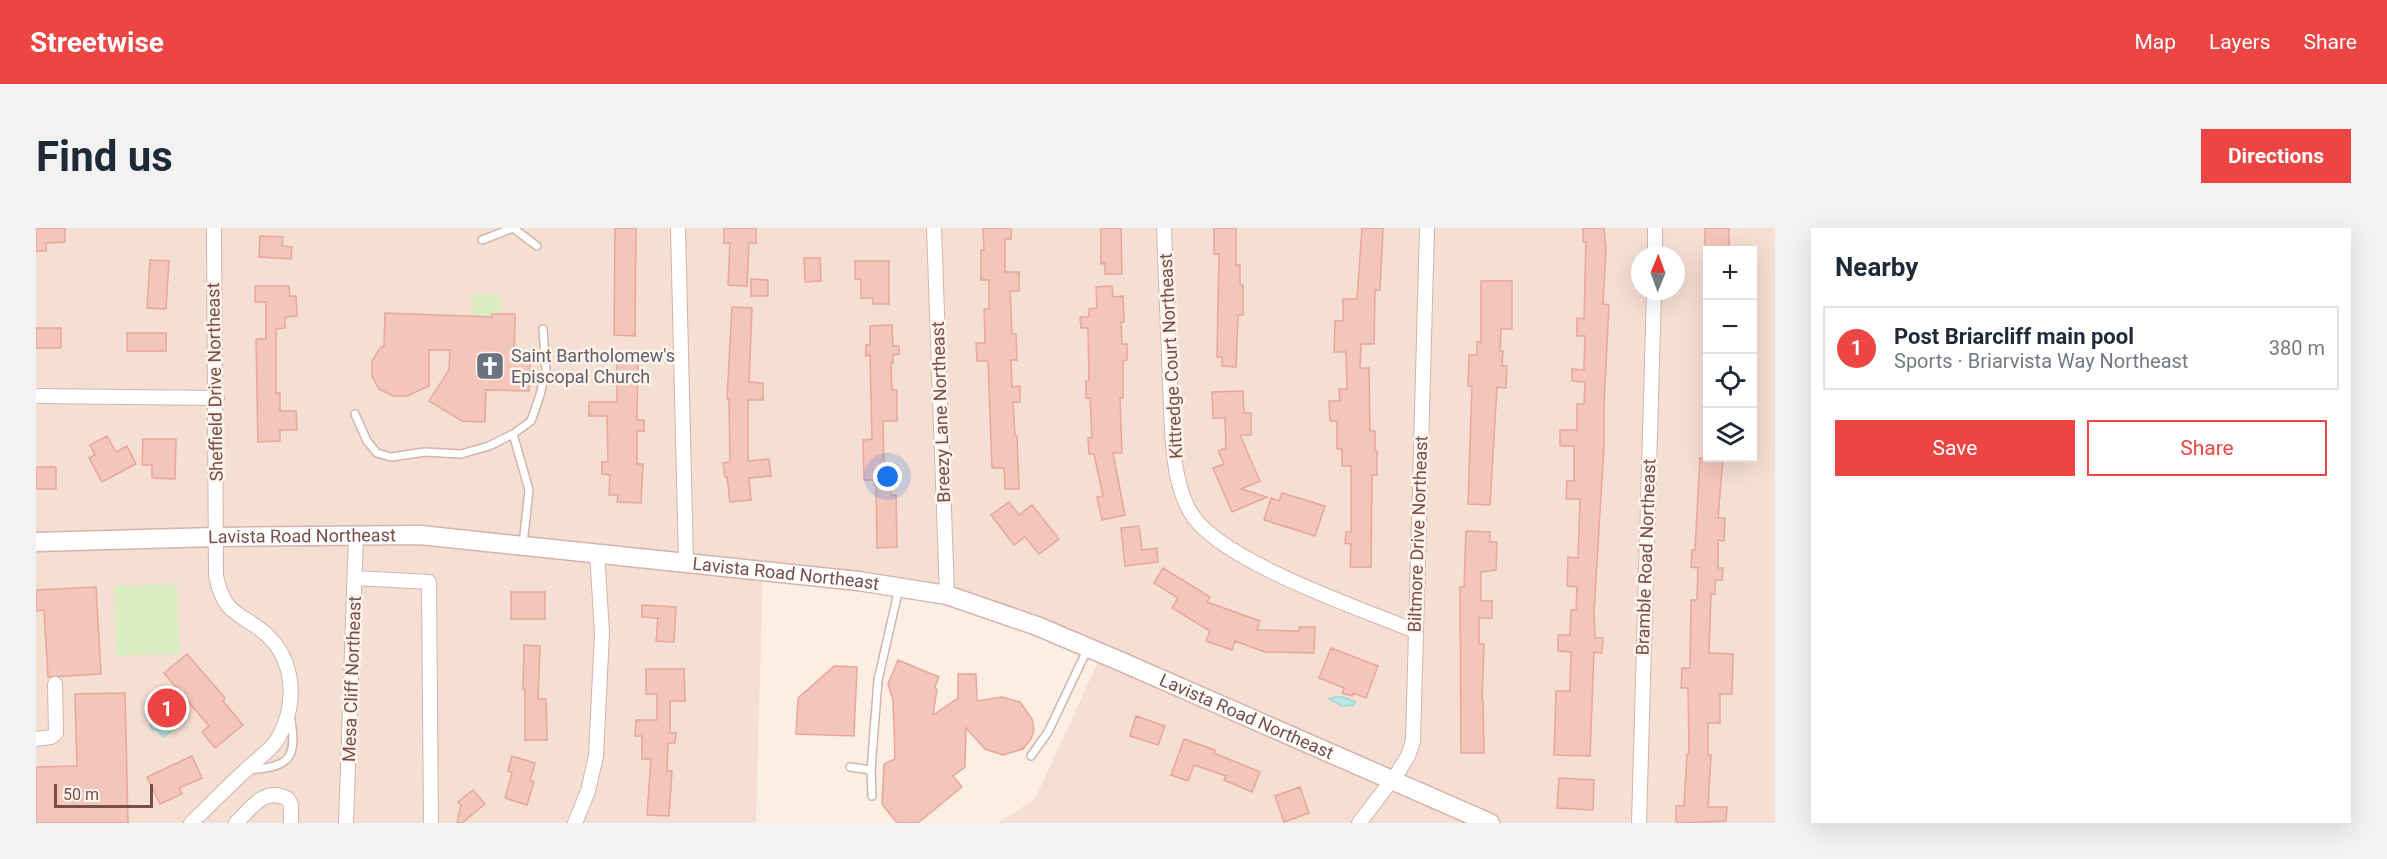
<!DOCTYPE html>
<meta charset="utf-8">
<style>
body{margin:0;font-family:Roboto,sans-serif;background:#f2f2f3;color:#1f2937}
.controls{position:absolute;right:18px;top:18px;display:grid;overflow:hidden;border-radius:0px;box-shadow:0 6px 24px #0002}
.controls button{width:54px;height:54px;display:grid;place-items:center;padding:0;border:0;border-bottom:2px solid #e0e1e3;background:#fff;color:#1f2937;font:30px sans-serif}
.compass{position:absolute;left:1595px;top:18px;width:54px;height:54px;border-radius:50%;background:#fff;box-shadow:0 6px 24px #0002;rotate:1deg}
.scale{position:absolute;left:18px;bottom:15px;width:99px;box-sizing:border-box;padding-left:6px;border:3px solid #774f48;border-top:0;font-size:16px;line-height:21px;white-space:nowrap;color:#774f48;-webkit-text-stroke:4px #fff3eb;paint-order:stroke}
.you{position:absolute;left:852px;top:249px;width:21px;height:21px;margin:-15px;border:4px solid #fff;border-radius:50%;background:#1a73e8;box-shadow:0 0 0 9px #1a73e833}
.badge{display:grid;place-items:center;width:39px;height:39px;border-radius:50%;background:#ec4544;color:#fff;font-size:20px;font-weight:700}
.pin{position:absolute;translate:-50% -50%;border:3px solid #fff;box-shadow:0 2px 6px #0006}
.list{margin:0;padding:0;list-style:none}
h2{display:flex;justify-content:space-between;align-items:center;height:78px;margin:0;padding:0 24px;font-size:26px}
h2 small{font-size:20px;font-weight:400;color:#747a83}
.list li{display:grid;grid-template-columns:39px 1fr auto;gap:18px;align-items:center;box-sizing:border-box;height:84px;margin:0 12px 12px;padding:0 12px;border:2px solid #e0e1e3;border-radius:0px}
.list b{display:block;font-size:22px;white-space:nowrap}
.list p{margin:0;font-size:20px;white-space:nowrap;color:#747a83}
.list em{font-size:20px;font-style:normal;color:#747a83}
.actions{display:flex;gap:12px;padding:18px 24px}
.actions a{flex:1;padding:14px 0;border:2px solid #ec4544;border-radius:0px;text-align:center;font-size:21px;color:#ec4544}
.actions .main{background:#ec4544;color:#fff}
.icon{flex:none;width:33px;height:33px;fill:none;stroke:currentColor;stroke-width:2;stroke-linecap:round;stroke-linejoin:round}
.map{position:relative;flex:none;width:1739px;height:595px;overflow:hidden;border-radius:0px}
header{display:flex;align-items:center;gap:36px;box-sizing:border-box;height:84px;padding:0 30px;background:#ec4544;color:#fff}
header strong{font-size:28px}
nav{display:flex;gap:33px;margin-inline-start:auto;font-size:21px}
.intro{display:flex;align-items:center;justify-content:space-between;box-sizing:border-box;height:144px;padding:0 36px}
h1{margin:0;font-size:42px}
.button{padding:15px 27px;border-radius:0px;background:#ec4544;color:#fff;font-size:21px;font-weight:700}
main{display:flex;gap:36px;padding:0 36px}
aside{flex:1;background:#fff;border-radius:0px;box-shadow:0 6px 24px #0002}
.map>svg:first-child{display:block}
.residential{fill:#f5ded2;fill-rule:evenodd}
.green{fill:#dcecc2}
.water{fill:#b7e8e4;stroke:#9ddad6;stroke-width:1.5}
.building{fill:#f4c5ba;stroke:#e7a79a;stroke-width:1.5}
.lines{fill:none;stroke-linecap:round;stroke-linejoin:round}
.lane-casing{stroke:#d1b5ac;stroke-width:10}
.street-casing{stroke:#d1b5ac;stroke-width:16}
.secondary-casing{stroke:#d5b3aa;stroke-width:21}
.lane{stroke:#fff;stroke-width:7}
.street{stroke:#fff;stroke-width:14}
.secondary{stroke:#fff;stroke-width:18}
.labels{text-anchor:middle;stroke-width:5;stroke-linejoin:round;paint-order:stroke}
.worship-label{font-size:18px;fill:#5b616d;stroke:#fff3eb;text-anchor:start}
.street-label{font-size:18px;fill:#774f48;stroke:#fff3eb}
</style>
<header>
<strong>Streetwise</strong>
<nav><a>Map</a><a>Layers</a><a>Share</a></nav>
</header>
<div class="intro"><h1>Find us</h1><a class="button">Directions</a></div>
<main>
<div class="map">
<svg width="1739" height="595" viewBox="0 0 1739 595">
<rect width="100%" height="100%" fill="#fdeee4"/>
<path class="residential" d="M0,0H1739V595H962L999,571L1067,423L956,380L727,337L720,595H0ZM1672,22H1716V230H1672ZM1604,27H1640V63H1604Z"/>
<path class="green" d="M436,65L465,66V86H456V95H447L446,89L436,88Z
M141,355L144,426L80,428L78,358Z"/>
<path class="water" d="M126,468L137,474L144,481L132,493L120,480H114V471Z
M1299,469H1307L1319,474L1318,477L1306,478L1293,471Z
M122,490L129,492L136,502L128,509L119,501L117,502L114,497Z"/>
<path class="building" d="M0,0H29V14L10,15V23H0Z
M579,0H600L599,108L578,107Z
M688,0H720V15H713L711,58L692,57L694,15H688Z
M947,0H975V11H969V44H983V63H974L976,106H980L981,132H975L976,159L984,158V174H977L979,208H981L983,261H969L968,240H956L952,133H941L940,115H949L948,81H953V52H945V22H948Z
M1065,0H1085L1086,46H1069V35L1065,36Z
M1178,0H1200V37H1204V57H1207V87H1202L1200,139L1186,138V129H1181L1183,26H1178Z
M1326,0H1347L1344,62H1339L1338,116H1325L1324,140H1333L1334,203H1339V223H1341V247H1336L1335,339H1314L1315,316L1309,315L1310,304H1315V238H1306V221H1301V193H1294L1293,173H1304L1303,161H1311L1310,124H1298L1299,93H1307V71H1321Z
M1547,0H1568L1570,21L1567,76L1573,77L1568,176V219L1558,383L1559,410H1567L1566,425L1558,424L1554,528L1518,527L1520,463H1534L1535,424L1522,423V407H1534L1535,382H1540L1541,359L1531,358L1532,329L1542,330L1544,271H1530L1531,253H1538V218H1524V202H1541V176H1548L1549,154L1536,153V141L1548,142L1549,108H1541V90L1548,91L1550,14H1547Z
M1669,0H1693V22H1669Z
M224,8L247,9L246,18L256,19L255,31L223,29Z
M768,30H784L785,53L769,54Z
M114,32L133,33L130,81L111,80Z
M819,33H853V76H837V70H825V51H819Z
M715,51L732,52V68H715Z
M1445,53H1476V101H1465L1464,123H1467L1466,138H1471L1470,160L1461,159L1454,277L1432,276L1436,158H1432L1433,127H1441V114H1445Z
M219,58H253L254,68H260L261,88L249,89V100L240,101V165H244V183H260L261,202H244V213L222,214L220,111H230V74H219Z
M1076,58L1077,69L1087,68L1088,94H1085L1086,116H1091V132L1087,133V170H1084L1086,225H1077L1089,287L1066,292L1061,269L1067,268L1058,226H1053L1052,210H1056L1054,170H1050V153H1053L1052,100H1045L1044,89H1053V81L1061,80L1060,59Z
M696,79L716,80L713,154L727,155V172H712V233L733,231L735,248L713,250L715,272L694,274L691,249H689L687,235L694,234L693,171H691Z
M349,85L456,89V86H479L478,134H494L493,163L450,162L449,194L426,193L393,173L413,142L414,122H393V158L371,168H357L343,161L336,148V133L344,120L348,118Z
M856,97L857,118H863V126L857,127V135H855L856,162H861V193H847L848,241L854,240L855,267H860L861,319L841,320L840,257H838V252H828L827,212L836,211L834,127L830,128V117H834V98Z
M0,100H25V120H0Z
M91,105H130V123H91Z
M602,127L601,192H608V203H601V236H607L605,275L581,274L582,267H573L574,247L566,246V234H572L571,188H553V174H581V128Z
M1207,163L1208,185H1215V207H1204L1224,253L1205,261L1231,269L1196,284L1177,240L1188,236L1182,223L1190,220L1189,190H1177L1176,164Z
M71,208L80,224L91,218L100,236L66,254L53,230L59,227L54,217Z
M107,211H140L139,251L116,250V237H106Z
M1664,230H1687L1682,290H1689L1688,313L1682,312V340H1687L1686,352H1679V366H1675L1673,425L1697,426L1696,466H1684V495H1672V527H1675L1672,579H1691L1690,593L1643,595L1640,593V578H1648L1651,526H1653L1652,460H1645L1646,440H1654L1655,372H1661L1662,340L1655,339L1656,322H1659Z
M0,239H20V261H0Z
M1246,265L1289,278L1279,308L1228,292L1235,270L1243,273Z
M973,274L983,287L996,277L1023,311L1003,326L989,309L978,317L955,287Z
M1103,298L1106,322L1121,320L1122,334L1089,338L1085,300Z
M1430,303L1454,304V314H1461L1460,342L1445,344V373H1456V390H1443V416H1448L1446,471H1447L1448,525H1425L1424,359H1428Z
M1127,340L1174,369L1171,374L1224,393L1221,402L1263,403V399H1279L1278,425L1229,424L1199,413L1196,422L1170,413L1174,403L1136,380L1142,370L1118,355Z
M60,359L65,446L12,449L8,382L0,383V362Z
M475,364H509V391H475Z
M606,377L640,379L638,414L620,413L622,390L606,389Z
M488,417L504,418L502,471H510L511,512H489V461H487Z
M1295,420L1342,438L1330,470L1317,465L1316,468L1306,465L1308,460L1283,450Z
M151,426L189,470L187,473L207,497L179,520L166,504L173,498L128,445Z
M862,432L903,449L899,459L901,462L897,487L922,470V446H940L941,473L966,469L984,474L996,491L998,502L995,511L987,521L967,527L949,521L930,500L929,539L917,548L926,559L882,595H861L846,576L848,536L859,531L857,472L852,456Z
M798,438L821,439L818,508L760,506L762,470Z
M610,441H648L649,473H634V505H640L639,515H632L631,543H636L633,588L611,587L615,531H606V508H599L600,492H621V466H610Z
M89,465L92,595H0V539L41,538L39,466Z
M1100,488L1129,498L1122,517L1094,508Z
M1148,511L1179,522L1178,525L1224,544L1216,564L1188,552L1190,548L1158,537L1152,553L1135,547Z
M156,528L166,550L143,560L146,566L124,576L111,549Z
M476,528L499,535L494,552L498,554L491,577L469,570L476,545L472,543Z
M1523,550L1558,552L1557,582L1521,580Z
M1264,559L1273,585L1248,594L1239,568Z
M437,562L449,576L426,595H421L425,578L422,574Z"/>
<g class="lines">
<g class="lane-casing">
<path id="lane" d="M477,0L501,18
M446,12L477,0
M319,186L331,213L341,225L355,229L389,224L425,226L453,218L477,206
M487,316L493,262L477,206L495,193L504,167L510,142L507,101
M995,528L1012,504L1051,422
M814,539L835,542
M212,542C255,539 262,530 254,487
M836,568L835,542L842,452L863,360"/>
</g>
<g class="street-casing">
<path id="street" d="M642,0L650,334
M898,0L911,367
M1128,0C1130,52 1132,104 1134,155C1136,194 1134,251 1155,285C1183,333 1326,381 1379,403
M1619,27V0
M0,168L181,170
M320,350L393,354L395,595
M0,511L15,509L20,505L19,456
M155,595C174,577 192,558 211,541C220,532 234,523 241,512C261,479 260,434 231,407C204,383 189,390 180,348L178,0
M200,595C215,580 229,558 252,571L255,577V595
M310,595L320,307
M539,595L552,563L560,528L566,405L561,324
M1323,595L1362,544L1372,528L1377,513L1391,0
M1603,595L1618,63"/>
</g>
<g class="secondary-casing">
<g id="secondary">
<path id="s1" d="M0,314L179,309L384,307L822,353L911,367L1001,398L1079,431L1454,595"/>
</g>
</g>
<use href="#lane" class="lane"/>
<use href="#street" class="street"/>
<use href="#secondary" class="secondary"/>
</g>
<defs>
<g id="church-square" transform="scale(1.5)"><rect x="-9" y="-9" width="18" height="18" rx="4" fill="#6b7280" stroke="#fff3eb"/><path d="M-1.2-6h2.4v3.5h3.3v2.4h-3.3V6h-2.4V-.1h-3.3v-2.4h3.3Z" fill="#fff"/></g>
</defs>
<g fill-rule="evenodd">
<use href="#church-square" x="454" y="138"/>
</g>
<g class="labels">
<g class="worship-label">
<text x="475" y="134">Saint Bartholomew's<tspan x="475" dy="21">Episcopal Church</tspan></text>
</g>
<g class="street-label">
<text transform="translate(1135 128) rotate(-93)" y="6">Kittredge Court Northeast</text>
<text transform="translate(179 154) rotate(-91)" y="6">Sheffield Drive Northeast</text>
<text transform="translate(905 184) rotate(-92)" y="6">Breezy Lane Northeast</text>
<text transform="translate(1382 306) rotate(-88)" y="6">Biltmore Drive Northeast</text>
<text dy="6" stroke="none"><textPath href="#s1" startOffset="266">Lavista Road Northeast</textPath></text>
<text transform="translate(1610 329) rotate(-88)" y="6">Bramble Road Northeast</text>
<text dy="6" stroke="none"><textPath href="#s1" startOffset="752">Lavista Road Northeast</textPath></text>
<text transform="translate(316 451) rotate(-88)" y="6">Mesa Cliff Northeast</text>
<text dy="6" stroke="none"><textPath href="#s1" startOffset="1238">Lavista Road Northeast</textPath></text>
</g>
</g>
</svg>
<div class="controls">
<button>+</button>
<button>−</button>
<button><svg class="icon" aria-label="locate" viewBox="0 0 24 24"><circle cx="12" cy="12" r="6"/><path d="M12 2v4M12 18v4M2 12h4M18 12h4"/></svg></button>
<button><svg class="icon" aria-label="layers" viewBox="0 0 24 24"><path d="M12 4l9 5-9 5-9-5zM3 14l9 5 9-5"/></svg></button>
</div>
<svg class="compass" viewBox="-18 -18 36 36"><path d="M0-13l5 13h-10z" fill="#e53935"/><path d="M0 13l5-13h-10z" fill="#747a83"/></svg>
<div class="scale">50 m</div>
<div class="you"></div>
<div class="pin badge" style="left:131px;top:480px">1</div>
</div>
<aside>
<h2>Nearby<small></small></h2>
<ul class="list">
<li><span class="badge">1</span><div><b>Post Briarcliff main pool</b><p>Sports · Briarvista Way Northeast</p></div><em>380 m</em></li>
</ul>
<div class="actions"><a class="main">Save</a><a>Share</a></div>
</aside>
</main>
